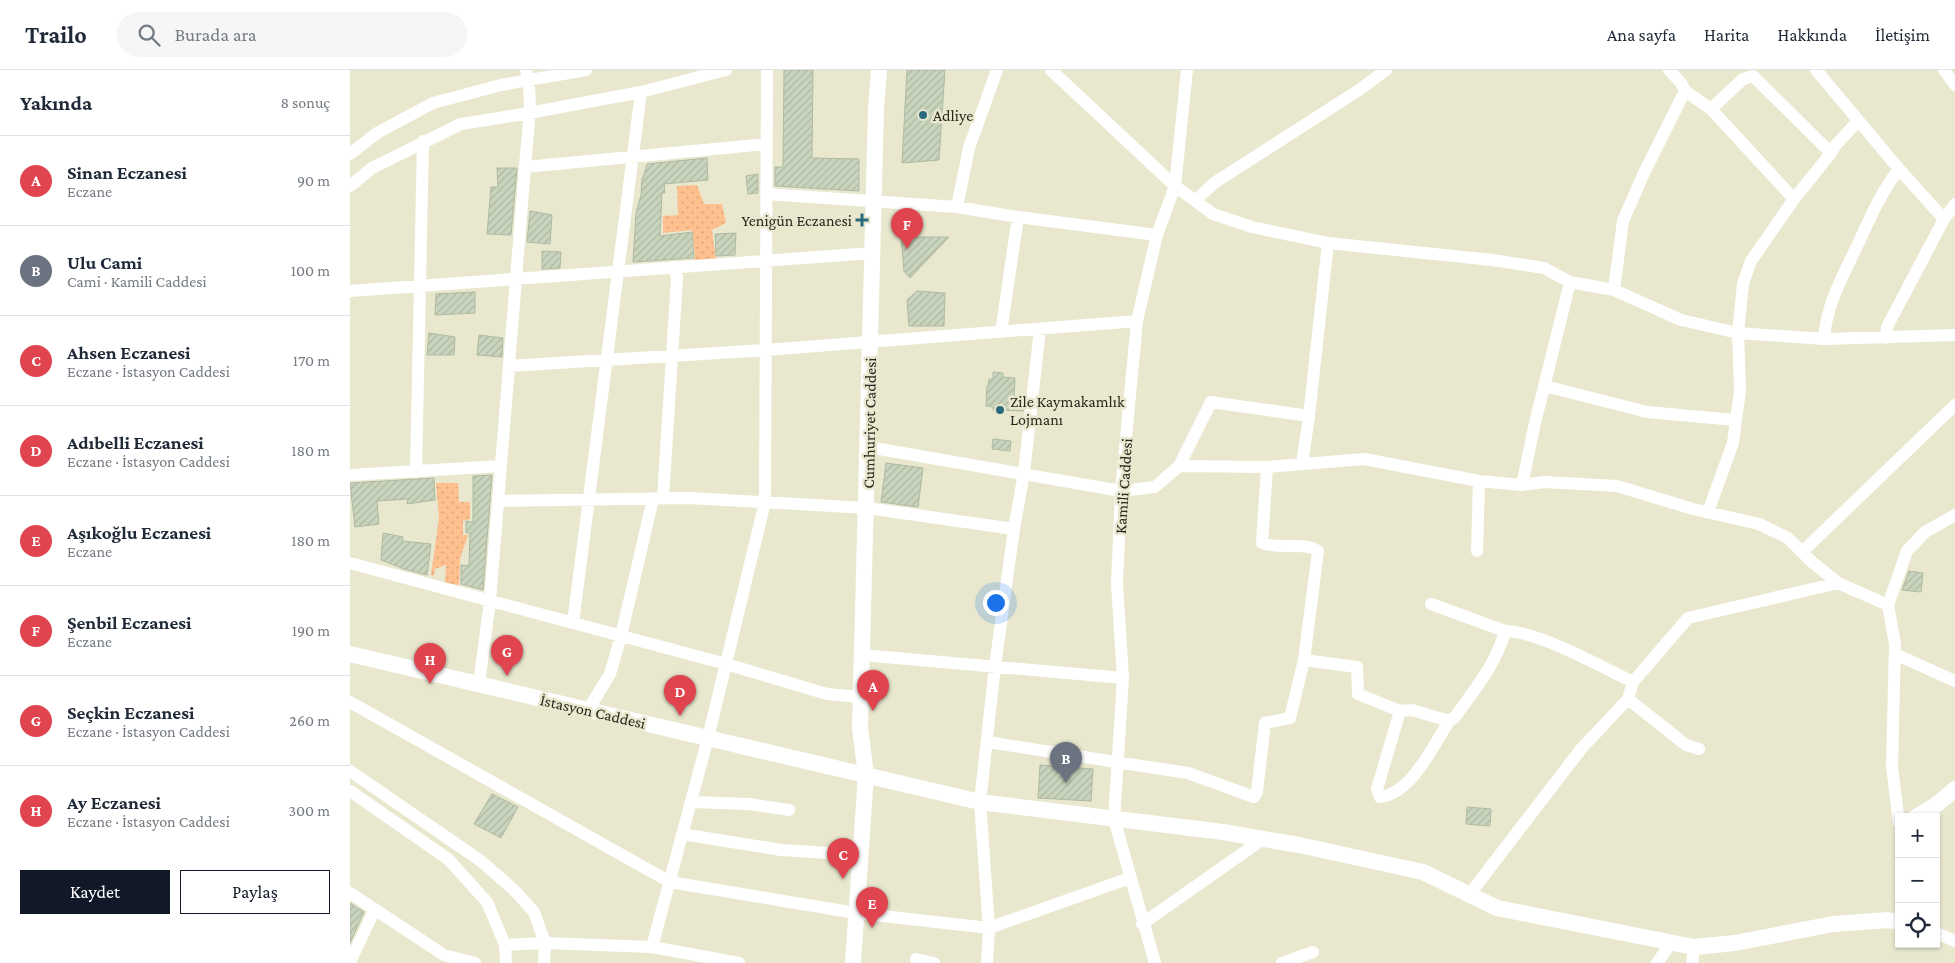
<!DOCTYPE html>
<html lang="tr">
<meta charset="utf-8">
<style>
body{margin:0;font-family:"Crimson Pro",serif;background:#f6f6f7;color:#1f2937}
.controls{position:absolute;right:15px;bottom:15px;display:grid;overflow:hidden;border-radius:0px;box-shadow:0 1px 4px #0004}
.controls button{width:45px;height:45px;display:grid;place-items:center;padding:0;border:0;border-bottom:1px solid #e0e1e3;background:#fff;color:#1f2937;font:25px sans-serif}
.you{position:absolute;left:645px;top:532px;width:18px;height:18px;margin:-12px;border:4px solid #fff;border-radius:50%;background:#1a73e8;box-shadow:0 0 0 8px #1a73e833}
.badge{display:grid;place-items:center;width:32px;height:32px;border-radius:50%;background:#111827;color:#fff;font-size:16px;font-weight:700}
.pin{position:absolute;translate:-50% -41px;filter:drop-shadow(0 1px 2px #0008)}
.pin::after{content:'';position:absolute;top:26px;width:18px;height:15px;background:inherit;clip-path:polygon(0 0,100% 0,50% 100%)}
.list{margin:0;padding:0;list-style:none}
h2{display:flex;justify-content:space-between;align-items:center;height:65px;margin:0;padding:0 20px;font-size:21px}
h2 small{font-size:16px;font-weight:400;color:#747a83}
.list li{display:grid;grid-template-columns:32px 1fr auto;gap:15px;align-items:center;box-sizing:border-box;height:90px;padding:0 20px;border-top:1px solid #e0e1e3}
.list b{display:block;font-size:19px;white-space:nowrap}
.list p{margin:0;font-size:16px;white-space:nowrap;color:#747a83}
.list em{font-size:16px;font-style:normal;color:#747a83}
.actions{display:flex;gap:10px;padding:15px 20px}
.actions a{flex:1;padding:11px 0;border:1px solid #111827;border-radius:0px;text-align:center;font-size:18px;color:#111827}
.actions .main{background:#111827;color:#fff}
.icon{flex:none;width:28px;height:28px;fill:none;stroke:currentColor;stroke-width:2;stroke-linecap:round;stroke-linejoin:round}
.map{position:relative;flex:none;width:1605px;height:893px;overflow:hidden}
header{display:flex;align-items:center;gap:30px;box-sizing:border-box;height:70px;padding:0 25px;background:#fff;border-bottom:1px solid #e0e1e3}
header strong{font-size:24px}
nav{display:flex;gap:28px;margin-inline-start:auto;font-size:18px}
.search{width:350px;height:45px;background:#f6f6f7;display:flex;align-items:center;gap:12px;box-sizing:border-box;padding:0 18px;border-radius:28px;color:#747a83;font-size:19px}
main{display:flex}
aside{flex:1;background:#fff}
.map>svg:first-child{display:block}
.grass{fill:url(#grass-dots)}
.building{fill:url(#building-hatch);stroke:#afbaa3}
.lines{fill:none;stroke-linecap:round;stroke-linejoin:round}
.minor{stroke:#fff;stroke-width:12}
.major{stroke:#fff;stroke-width:16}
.poi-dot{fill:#296a7d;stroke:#e9e8cf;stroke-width:2}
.labels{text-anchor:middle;stroke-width:5;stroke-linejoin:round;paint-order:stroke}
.poi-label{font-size:16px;fill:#28271e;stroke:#e9e8cf;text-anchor:start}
.street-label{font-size:16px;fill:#28271e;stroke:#e9e8cf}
</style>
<header>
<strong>Trailo</strong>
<div class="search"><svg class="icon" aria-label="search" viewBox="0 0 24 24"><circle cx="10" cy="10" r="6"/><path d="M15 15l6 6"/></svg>Burada ara</div>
<nav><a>Ana sayfa</a><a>Harita</a><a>Hakkında</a><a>İletişim</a></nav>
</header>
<main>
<aside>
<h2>Yakında<small>8 sonuç</small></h2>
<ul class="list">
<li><span class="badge" style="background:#e0444e">A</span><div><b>Sinan Eczanesi</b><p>Eczane</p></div><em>90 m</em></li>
<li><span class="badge" style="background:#6b7280">B</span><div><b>Ulu Cami</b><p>Cami · Kamili Caddesi</p></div><em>100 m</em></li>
<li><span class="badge" style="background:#e0444e">C</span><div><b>Ahsen Eczanesi</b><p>Eczane · İstasyon Caddesi</p></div><em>170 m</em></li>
<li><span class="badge" style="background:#e0444e">D</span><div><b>Adıbelli Eczanesi</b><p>Eczane · İstasyon Caddesi</p></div><em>180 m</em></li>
<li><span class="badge" style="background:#e0444e">E</span><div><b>Aşıkoğlu Eczanesi</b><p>Eczane</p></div><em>180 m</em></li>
<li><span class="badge" style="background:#e0444e">F</span><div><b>Şenbil Eczanesi</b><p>Eczane</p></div><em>190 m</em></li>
<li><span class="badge" style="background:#e0444e">G</span><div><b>Seçkin Eczanesi</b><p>Eczane · İstasyon Caddesi</p></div><em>260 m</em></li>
<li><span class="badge" style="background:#e0444e">H</span><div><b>Ay Eczanesi</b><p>Eczane · İstasyon Caddesi</p></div><em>300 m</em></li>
</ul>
<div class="actions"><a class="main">Kaydet</a><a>Paylaş</a></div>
</aside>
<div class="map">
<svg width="1605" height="893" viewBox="0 0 1605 893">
<defs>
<pattern id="grass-dots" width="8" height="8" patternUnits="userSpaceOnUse" patternTransform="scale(1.25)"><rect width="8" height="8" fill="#fec08e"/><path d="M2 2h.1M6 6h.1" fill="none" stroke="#daa57a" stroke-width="1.8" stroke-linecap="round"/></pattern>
<pattern id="building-hatch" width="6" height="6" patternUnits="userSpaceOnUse" patternTransform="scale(1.25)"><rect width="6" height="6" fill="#c9d4bd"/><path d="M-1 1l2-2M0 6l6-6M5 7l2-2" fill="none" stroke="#adb6a2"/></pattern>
</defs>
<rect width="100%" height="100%" fill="#e9e8cf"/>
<path class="grass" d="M347,115L354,134H372L376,153L362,160L366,191L343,193L345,187L342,160L313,163V146L328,145L327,116Z
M86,413H108L109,432H120V449L113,451V465H118L110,489L109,515L95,513L96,495L85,499L84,506L81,505L89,448Z"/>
<path class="building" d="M434,0H463L462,88L509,89V121L425,116V97H433Z
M557,0H595L589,90L552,93Z
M357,88L358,110L314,114L315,123H312L310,166L342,162L344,188L283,192L286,143L291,125L292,108H293L297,94Z
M147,98H167L161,165L137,164L141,117H148Z
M408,104V123L398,124L396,106Z
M180,141L202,145L200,174L177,172Z
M386,163L385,185L366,186L365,164Z
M551,167H599L560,208L554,201Z
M192,181L211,182L210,198L192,199Z
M567,221L595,223L594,256H559L557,230Z
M125,222V243L85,245L86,224Z
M79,263L105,267L104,285H77Z
M129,265L153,268L152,287L127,285Z
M643,302L653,303V307L665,308L664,331L674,332L673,341L643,340V337L636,336L637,316H638L639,309H643Z
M643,369L661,371L660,381L642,379Z
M536,393L573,398L568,437L531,432Z
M142,405L140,431L133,520L111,514V495L119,496L120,463H116V451L123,452V406Z
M84,408L85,430L57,434L58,429L27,431L29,454L5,457L0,413Z
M33,463L53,467L52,471L81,474L77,505L54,499L31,490Z
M1559,501L1573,503L1571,522L1552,520Z
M690,695L743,699L741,731L688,728Z
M142,724L168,737L151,768L124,754Z
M1117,737L1141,739L1140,756L1116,754Z
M0,833L14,842L0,873Z"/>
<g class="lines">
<path class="minor" d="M701,0L825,116L863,144L902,157L978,173L1142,190L1194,198L1220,212L1264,220L1331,250L1388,263L1474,269L1605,265
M1319,0L1331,13L1335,21L1361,39L1444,129
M1466,0L1549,99L1594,149
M1594,0L1605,15
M1361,39L1393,9L1403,6L1481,83
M0,84L27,63L83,33L151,15L236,0
M175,97L417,74
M0,116L22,98L111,54L179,43L291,22L376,0
M417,124L607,137L668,147L807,165
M845,131L864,113L1009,20L1036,0
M607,137L619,78L647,0
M1264,220L1273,151L1294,103L1335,21
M0,221L523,183
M651,262L668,147
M1536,268L1537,257L1594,149L1605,134
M1474,269C1476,235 1494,204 1508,174C1520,148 1531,122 1549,99
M159,296L416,280L787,251
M1195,316L1297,342L1385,350
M518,377L771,421L805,417L829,396L917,397L1014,389L1129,411L1172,415L1194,412L1267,416L1343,439L1409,454L1438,468L1462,492L1488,513L1538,535L1545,574L1542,697L1549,753
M952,394L959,346L978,173
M829,396L861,332L959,346
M66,402L73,71
M0,405L151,396
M1172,415L1185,353L1220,212
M313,428L327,208L324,197
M148,431L339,428L517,438L664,459
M1358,442L1383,373L1390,321L1388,263L1393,214L1401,191L1444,129L1481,83L1485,76L1508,51
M1127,481L1129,411
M1452,482L1605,335
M0,493L376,594L477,624L511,627
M1081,534L1155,561C1188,561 1252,597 1283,612
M1538,535L1557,481L1575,462L1605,445
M223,553L291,22
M1545,584L1605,611
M512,585L773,608
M954,590L1007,597L1008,624L1050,641L1062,640L1099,651
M129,614L140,531L175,97C177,66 184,30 176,0
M1278,629L1336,675L1349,679
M0,632L320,812L506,843L639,858L780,808
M238,640L260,604L271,566L303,429
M1050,641L1027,719L1030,727C1062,723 1083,676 1099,651L1105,647C1124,620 1147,593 1155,561
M637,672L838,703L904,727L907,722L915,653L940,648L954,590L968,481C953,471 930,480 912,473L917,397
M0,701L131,791L165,821L184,842L195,873L194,893
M0,721L98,789L137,832L155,875L156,893
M341,732L399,734L439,740
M332,764L431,780L510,785
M0,823L94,885L125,893
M1119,825L1231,679L1278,629L1283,612L1338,548L1488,513
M792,854L913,769
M1586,863L1605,871
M155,875L195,873L302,877L389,893
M302,877L358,668L415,432L417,0
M566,889L584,893
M0,892L25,839
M637,893L639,858L630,732L645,596L664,459L674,403L690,259
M805,893L764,749L773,608L767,514L771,421L787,251L807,165L825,116L837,0
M932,893L963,882
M1307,893L1321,873
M1342,893L1344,877"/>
<path class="major" d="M0,584L630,732L873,762L949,775L1073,802L1147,838L1344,877L1385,873L1483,854L1538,850L1549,852
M1566,747L1586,735L1605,719
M503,893L516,705L510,658L526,38L529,0"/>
</g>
<g class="poi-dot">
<circle cx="573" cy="45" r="5"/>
<path d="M509.5 142.5h5v5h5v5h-5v5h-5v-5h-5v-5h5z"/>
<circle cx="650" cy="340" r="5"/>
</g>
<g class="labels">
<g class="poi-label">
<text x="583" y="51">Adliye</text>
<text x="502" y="156" text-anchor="end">Yenigün Eczanesi</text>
<text x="660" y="337">Zile Kaymakamlık<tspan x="660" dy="18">Lojmanı</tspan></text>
</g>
<g class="street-label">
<text transform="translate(519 353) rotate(-89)" y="6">Cumhuriyet Caddesi</text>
<text transform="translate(773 416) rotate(-86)" y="6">Kamili Caddesi</text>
<text transform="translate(243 641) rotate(13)" y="6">İstasyon Caddesi</text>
</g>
</g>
</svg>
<div class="controls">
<button>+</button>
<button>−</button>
<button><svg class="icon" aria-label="locate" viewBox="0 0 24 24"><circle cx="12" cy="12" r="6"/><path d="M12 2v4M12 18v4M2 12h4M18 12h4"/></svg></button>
</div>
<div class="you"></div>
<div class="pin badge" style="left:523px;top:641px;background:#e0444e">A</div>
<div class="pin badge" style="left:716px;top:713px;background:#6b7280">B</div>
<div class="pin badge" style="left:493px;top:809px;background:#e0444e">C</div>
<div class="pin badge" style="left:330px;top:646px;background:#e0444e">D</div>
<div class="pin badge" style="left:522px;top:858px;background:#e0444e">E</div>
<div class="pin badge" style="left:557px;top:179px;background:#e0444e">F</div>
<div class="pin badge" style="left:157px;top:606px;background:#e0444e">G</div>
<div class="pin badge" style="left:80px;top:614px;background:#e0444e">H</div>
</div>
</main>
